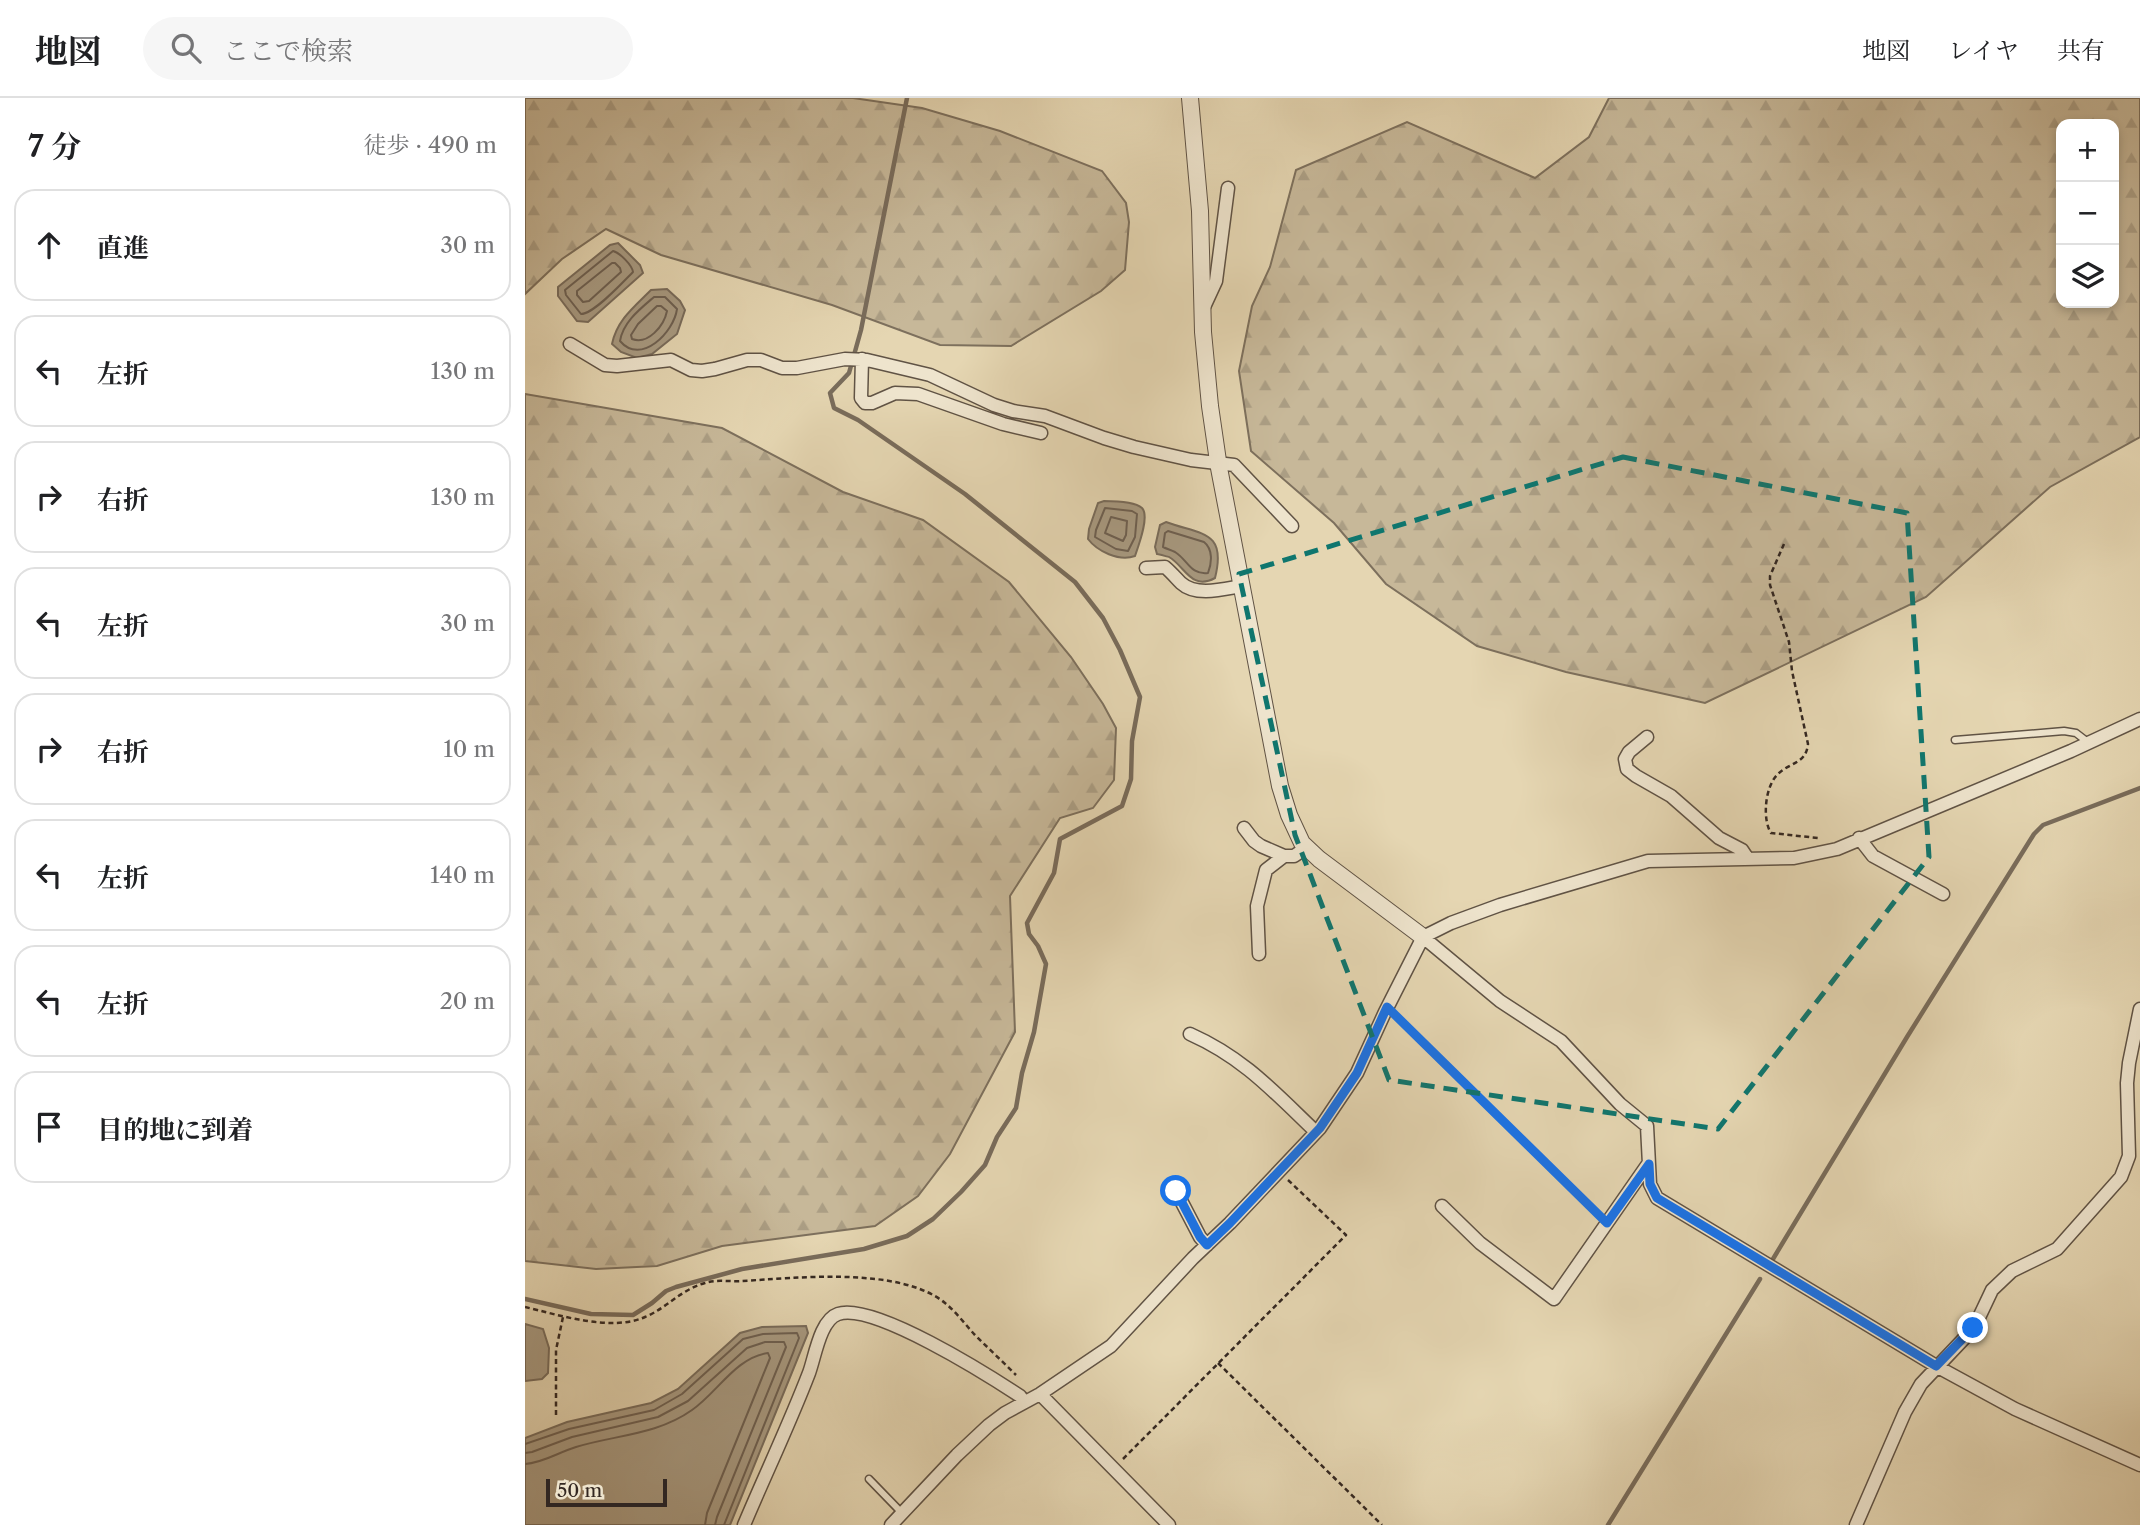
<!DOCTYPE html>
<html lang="ja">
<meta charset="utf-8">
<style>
body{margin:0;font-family:"Libre Caslon Text","Noto Serif JP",serif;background:#f6f6f6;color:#202124}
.controls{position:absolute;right:21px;top:21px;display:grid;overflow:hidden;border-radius:14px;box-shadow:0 4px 10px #0003}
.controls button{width:63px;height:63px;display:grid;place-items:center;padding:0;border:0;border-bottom:2px solid #e0e0e0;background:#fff;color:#202124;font:35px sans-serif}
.scale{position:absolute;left:21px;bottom:18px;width:121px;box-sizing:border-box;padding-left:7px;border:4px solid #332721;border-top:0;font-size:19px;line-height:24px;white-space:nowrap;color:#332721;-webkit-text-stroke:5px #eee4cd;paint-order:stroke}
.stop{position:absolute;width:21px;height:21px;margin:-16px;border:5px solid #1a73e8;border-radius:50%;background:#fff}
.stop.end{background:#1a73e8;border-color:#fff;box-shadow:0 2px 7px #0008}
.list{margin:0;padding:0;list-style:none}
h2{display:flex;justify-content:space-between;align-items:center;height:91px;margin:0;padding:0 28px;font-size:30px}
h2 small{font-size:23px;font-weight:400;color:#757577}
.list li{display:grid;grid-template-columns:46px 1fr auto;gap:21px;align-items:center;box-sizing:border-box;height:112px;margin:0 14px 14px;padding:0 14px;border:2px solid #e0e0e0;border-radius:21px}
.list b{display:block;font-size:26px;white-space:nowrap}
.list em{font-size:23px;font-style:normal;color:#757577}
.icon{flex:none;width:38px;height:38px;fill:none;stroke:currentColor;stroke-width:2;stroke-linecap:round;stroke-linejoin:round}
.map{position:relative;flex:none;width:1615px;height:1427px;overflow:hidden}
header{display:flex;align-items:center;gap:42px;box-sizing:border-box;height:98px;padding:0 35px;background:#fff;border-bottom:2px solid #e0e0e0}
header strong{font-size:33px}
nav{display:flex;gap:38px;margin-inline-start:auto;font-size:24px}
.search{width:490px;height:63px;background:#f6f6f6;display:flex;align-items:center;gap:18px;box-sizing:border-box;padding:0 24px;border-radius:38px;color:#757577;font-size:26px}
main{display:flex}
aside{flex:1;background:#fff}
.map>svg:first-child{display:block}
.forest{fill:url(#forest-firs);stroke:#7d705d;stroke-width:2;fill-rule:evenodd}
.water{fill:#a89a81;stroke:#796c5b;stroke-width:2}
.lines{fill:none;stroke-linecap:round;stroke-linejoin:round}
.shore{stroke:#6e6051;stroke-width:2}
.stream{stroke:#796c5b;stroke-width:4.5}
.service-casing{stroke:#605345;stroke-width:9}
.minor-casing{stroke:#605345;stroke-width:15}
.tertiary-casing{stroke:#605345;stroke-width:18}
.path{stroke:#332721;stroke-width:2.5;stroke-dasharray:5 3.5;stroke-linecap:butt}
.service{stroke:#eee4cd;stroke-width:6}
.minor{stroke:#eee4cd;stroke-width:12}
.tertiary{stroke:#eee4cd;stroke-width:16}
.route{stroke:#1a73e8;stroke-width:9}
.marked{fill:none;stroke:#0f766e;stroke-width:5;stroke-dasharray:14 9;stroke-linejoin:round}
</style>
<header>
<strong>地図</strong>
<div class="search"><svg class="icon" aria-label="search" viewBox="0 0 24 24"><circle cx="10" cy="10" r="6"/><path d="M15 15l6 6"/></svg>ここで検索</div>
<nav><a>地図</a><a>レイヤ</a><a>共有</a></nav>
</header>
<main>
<aside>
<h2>7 分<small>徒歩 · 490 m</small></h2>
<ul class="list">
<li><svg class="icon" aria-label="ahead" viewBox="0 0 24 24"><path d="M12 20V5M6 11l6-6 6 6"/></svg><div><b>直進</b></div><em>30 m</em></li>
<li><svg class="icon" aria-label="left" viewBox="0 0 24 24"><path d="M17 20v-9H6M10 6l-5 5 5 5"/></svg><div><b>左折</b></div><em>130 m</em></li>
<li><svg class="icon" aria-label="right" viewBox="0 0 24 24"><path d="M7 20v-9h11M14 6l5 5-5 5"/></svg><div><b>右折</b></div><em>130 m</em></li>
<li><svg class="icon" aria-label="left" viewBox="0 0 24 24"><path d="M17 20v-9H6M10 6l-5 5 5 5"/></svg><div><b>左折</b></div><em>30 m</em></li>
<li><svg class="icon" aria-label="right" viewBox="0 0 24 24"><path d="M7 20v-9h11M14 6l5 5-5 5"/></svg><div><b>右折</b></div><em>10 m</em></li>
<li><svg class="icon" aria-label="left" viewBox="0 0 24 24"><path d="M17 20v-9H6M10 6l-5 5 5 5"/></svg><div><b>左折</b></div><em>140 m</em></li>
<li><svg class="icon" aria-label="left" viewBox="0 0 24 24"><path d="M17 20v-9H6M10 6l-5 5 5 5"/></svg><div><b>左折</b></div><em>20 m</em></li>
<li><svg class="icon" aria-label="arrive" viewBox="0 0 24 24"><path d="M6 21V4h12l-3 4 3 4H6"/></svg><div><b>目的地に到着</b></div></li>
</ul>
</aside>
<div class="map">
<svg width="1615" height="1427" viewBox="0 0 1615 1427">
<defs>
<pattern id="forest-firs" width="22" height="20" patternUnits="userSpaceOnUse" patternTransform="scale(1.75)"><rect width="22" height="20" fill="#c7b899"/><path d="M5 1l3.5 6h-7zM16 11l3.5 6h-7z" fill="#ab9e84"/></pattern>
</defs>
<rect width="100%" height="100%" fill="#e5d6b2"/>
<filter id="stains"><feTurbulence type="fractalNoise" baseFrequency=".00286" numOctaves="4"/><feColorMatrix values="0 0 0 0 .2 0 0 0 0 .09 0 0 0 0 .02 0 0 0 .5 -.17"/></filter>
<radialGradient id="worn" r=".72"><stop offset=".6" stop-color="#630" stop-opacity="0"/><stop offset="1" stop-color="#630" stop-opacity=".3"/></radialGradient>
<path class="forest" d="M0,0H328L397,10L475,33L577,73L601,105L604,124L600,172L576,193L486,248L415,247L307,207L136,157L81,131L37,161L0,196Z
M1084,0H1615V339L1525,389L1401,499L1180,605L1041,574L952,548L861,486L809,425L726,353L714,273L727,208L745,169L771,72L882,24L1010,80L1064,39ZM1536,26H1589V205H1536Z
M0,296L197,330L318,394L398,422L484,484L546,559L578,606L591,630L589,682L568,710L535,720L485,798L490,934L425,1056L393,1098L350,1128L197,1148L132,1168L71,1171L0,1163Z"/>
<path class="water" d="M93,145L115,167L118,175L63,224L52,223L33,198V189L85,147Z
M142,191L155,203L160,212L152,236L127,256L112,260L96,254L87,246C92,222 109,209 126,192Z
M579,403C589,403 609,403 617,410C625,418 613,449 610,458C594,464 572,453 563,441L564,431L573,405Z
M641,424C676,437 702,432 690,480C666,493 660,468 644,459C643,459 634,456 632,456L630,449L635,427Z
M0,1226L18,1231L24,1250L23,1275L17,1281L0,1283Z
M281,1228L283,1235L205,1427H0V1340L42,1324L126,1305L153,1291L215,1235L237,1229Z"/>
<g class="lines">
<path class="shore" d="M88,153C95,155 107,167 108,174C98,184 69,216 56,216L41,197L40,192Z
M87,165H90L95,170L96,174L64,203L58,204L52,197V193Z
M129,199H140L152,211C149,234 116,268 95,243C98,224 115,211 129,199Z
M132,208H136L142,213C139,228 123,247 107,241L106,237L113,226Z
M580,410L607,413L612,416L610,439L603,453L591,451L570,439L571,432Z
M586,419L602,423L601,437L598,443L580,435Z
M643,433L679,444C688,451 687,465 683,475C665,477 663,462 650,454C646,452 642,451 638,449L640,435Z
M0,1346L44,1331L129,1312L157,1296L218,1241L238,1236L272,1235L274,1240L199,1427
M0,1355L7,1354L47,1339L133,1319L163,1303L222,1250L240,1244H259L261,1249L192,1419L190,1427
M0,1366C18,1365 34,1354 51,1349C90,1337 132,1337 167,1312C192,1295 211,1259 243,1255L245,1260L182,1415L180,1427"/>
<path class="stream" d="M1248,1161L1382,939L1509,736L1518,727L1615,690
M0,1201L66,1216L108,1217L127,1205L141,1193L151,1189L217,1171L339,1151L382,1138L408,1121L436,1094L460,1067L472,1039L491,1010L497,975L509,934L521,866L513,848L504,836L502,825L529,775L535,741L597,708L606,681L607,643L615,599L595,552L578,520L550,484L440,396L333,322L309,310L305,295L324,275L336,232L382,0
M1083,1427L1235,1181"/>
<g class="service-casing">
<path id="service" d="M1430,642L1539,633L1551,635L1564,645
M344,1381L377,1415"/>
</g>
<g class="minor-casing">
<path id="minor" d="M679,209L691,183L703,90
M45,246L80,267L92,268L146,262L166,272L177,273L190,271L222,262H236L257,270H272L320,261L342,262L405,277L469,307L488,313L520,318L579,340L609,349L666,362L709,367L767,428
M337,261L336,300L340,305H347L370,295L393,296L478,326L516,335
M621,470L640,469C646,474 651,480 656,485C671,499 699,491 717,488
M1122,639L1104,654L1100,661L1102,671L1111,678L1146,698L1194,740L1217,752L1223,761
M719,730L729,743L736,748L759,758H769L781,750
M1334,740L1348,758L1418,796
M898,839L975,903L1036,943L1095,1006L1122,1028L1125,1086L1132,1100L1411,1268L1490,1311L1615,1367
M734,856L732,808L741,772L759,758
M665,936C719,960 749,994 791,1034
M651,1093L675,1139L682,1147
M917,1108L955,1145L1029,1201L1123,1066
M515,1296L644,1427
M219,1427C240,1377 264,1327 284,1275C290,1259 295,1222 313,1216C348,1204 463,1277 495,1298L499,1304
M366,1427L432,1357L464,1327L480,1315L515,1296L586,1248L668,1160L705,1125L795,1030L832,975L860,914L898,839L926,825L975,807L1123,763L1269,760L1312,751L1546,653L1615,621
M1331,1427L1380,1314L1396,1286L1449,1230L1467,1192L1487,1173L1532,1151L1596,1079L1604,1058L1602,985L1604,965L1615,911"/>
</g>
<g class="tertiary-casing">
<path id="tertiary" d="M665,0L675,113L678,234L685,308L694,370L755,688L764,717L777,745L794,761L898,839"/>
</g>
<path class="path" d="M1259,446L1245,478V487L1264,544L1267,573L1283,646C1281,666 1265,664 1253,676C1240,688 1237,721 1246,735L1293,740
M872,919L1072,1116
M0,1209C34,1217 86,1234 120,1219C142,1210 155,1192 180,1185C191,1181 205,1184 217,1183C271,1180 375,1168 420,1205C431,1214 440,1226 449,1236C463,1250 477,1263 491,1277
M693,1265L857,1427
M31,1317V1252L38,1219
M598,1361L821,1137L763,1082"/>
<use href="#service" class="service"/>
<use href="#minor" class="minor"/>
<use href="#tertiary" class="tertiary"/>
</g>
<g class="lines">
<path class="route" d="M651,1093L675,1139L682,1147L705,1125L795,1030L832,975L862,909L1082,1125L1124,1066L1125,1086L1132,1100L1411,1268L1448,1230"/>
</g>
<path class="marked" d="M1098,359L1382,415L1404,759L1193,1031L864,982L770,737L714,476Z"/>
<rect width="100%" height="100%" filter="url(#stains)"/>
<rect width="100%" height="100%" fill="url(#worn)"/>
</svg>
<div class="controls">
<button>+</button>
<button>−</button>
<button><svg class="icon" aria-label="layers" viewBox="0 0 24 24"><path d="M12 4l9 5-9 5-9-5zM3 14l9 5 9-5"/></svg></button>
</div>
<div class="scale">50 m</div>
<div class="stop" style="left:651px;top:1093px"></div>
<div class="stop end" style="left:1448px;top:1230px"></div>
</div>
</main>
